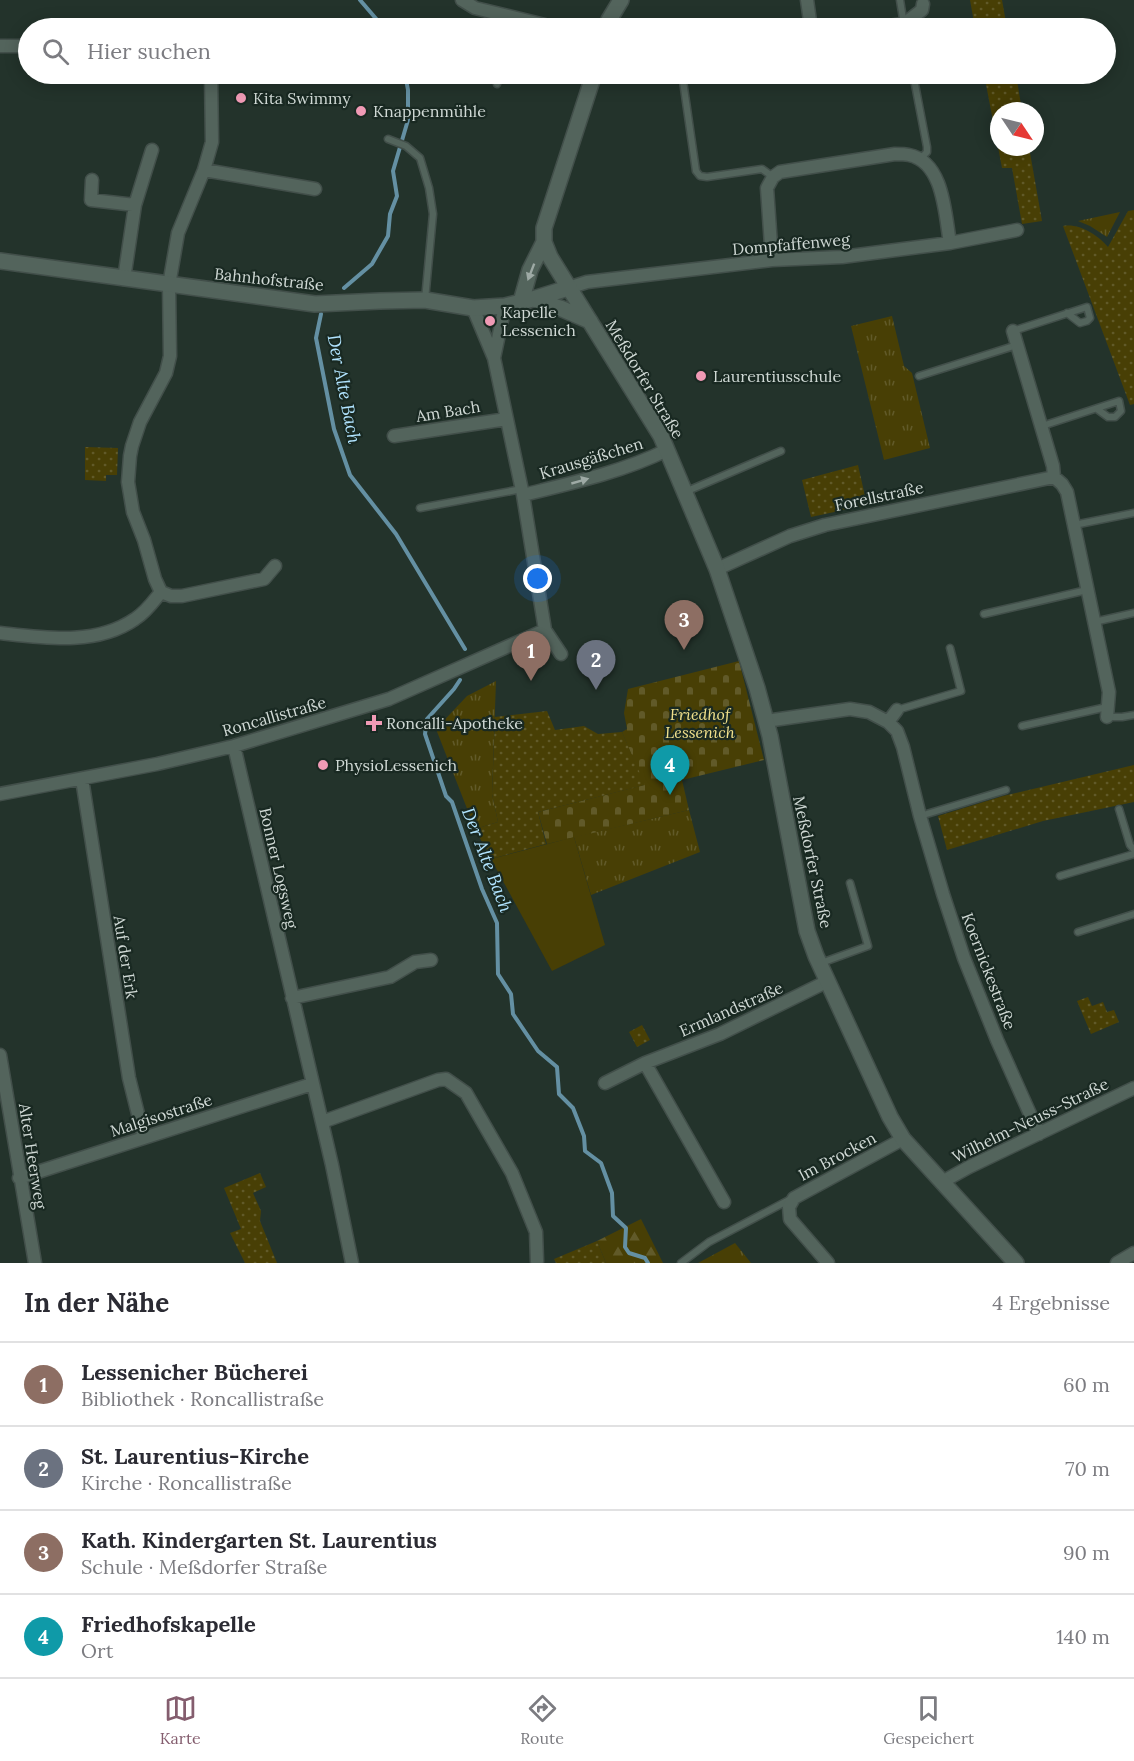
<!DOCTYPE html>
<html lang="de">
<meta charset="utf-8">
<style>
body{margin:0;font-family:Lora,serif;background:#f7f7f7;color:#2b2b33}
.compass{position:absolute;left:990px;top:102px;width:54px;height:54px;border-radius:50%;background:#fff;box-shadow:0 3px 15px #0003;rotate:125deg}
.you{position:absolute;left:538px;top:579px;width:21px;height:21px;margin:-15px;border:4px solid #fff;border-radius:50%;background:#1a73e8;box-shadow:0 0 0 9px #1a73e833}
.badge{display:grid;place-items:center;width:39px;height:39px;border-radius:50%;background:#845d6e;color:#fff;font-size:20px;font-weight:700}
.pin{position:absolute;translate:-50% -50px;filter:drop-shadow(0 2px 3px #0008)}
.pin::after{content:'';position:absolute;top:32px;width:21px;height:18px;background:inherit;clip-path:polygon(0 0,100% 0,50% 100%)}
.list{margin:0;padding:0;list-style:none}
h2{display:flex;justify-content:space-between;align-items:center;height:78px;margin:0;padding:0 24px;font-size:26px}
h2 small{font-size:20px;font-weight:400;color:#7c7c81}
.list li{display:grid;grid-template-columns:39px 1fr auto;gap:18px;align-items:center;box-sizing:border-box;height:84px;padding:0 24px;border-top:2px solid #e1e1e2}
.list b{display:block;font-size:22px;white-space:nowrap}
.list p{margin:0;font-size:20px;white-space:nowrap;color:#7c7c81}
.list em{font-size:20px;font-style:normal;color:#7c7c81}
.icon{flex:none;width:33px;height:33px;fill:none;stroke:currentColor;stroke-width:2;stroke-linecap:round;stroke-linejoin:round}
.map{position:relative;flex:none;width:1134px;height:1263px;overflow:hidden}
.search{position:absolute;background:#fff;box-shadow:0 3px 15px #0003;left:18px;right:18px;top:18px;height:66px;display:flex;align-items:center;gap:15px;box-sizing:border-box;padding:0 21px;border-radius:33px;color:#7c7c81;font-size:22px}
.sheet{height:414px;background:#fff}
nav{display:flex;justify-content:space-around;align-items:center;box-sizing:border-box;height:84px;border-top:2px solid #e1e1e2;background:#fff;font-size:16px;color:#7c7c81}
nav a{display:grid;justify-items:center;gap:3px}
nav .on{color:#845d6e}
.map>svg:first-child{display:block}
.grass{fill:url(#grass-tufts)}
.forest{fill:url(#forest-firs)}
.cemetery{fill:url(#cemetery-stones)}
.park{fill:url(#park-dots)}
.garden{fill:#483f05}
.lines{fill:none;stroke-linecap:round;stroke-linejoin:round}
.stream{stroke:#6490a3;stroke-width:4}
.service-casing{stroke:#424f4a;stroke-width:9}
.minor-casing{stroke:#424f4a;stroke-width:15}
.tertiary-casing{stroke:#424f4a;stroke-width:18}
.service{stroke:#53645c;stroke-width:6}
.minor{stroke:#53645c;stroke-width:12}
.tertiary{stroke:#53645c;stroke-width:15}
.oneway{fill:#9eaaa5}
.poi-dot{fill:#f09ab5;stroke:#192922;stroke-width:2}
.labels{text-anchor:middle;stroke-width:4.5;stroke-linejoin:round;paint-order:stroke}
.poi-label{font-size:16px;fill:#d0d9d5;stroke:#192922;text-anchor:start}
.street-label{font-size:16px;fill:#d0d9d5;stroke:#192922}
.park-label{font-size:16px;font-style:italic;fill:#f0e08b;stroke:#192922}
.water-label{font-size:18px;font-style:italic;fill:#b1e4ff;stroke:#192922}
</style>
<div class="map">
<svg width="1134" height="1263" viewBox="0 0 1134 1263">
<defs>
<pattern id="grass-tufts" width="24" height="20" patternUnits="userSpaceOnUse" patternTransform="scale(1.5)"><rect width="24" height="20" fill="#483f05"/><path d="M3 7l-1-3M5 7V3M7 7l1-3M15 17l-1-3M17 17v-4M19 17l1-3" fill="none" stroke="#615a29"/></pattern>
<pattern id="forest-firs" width="22" height="20" patternUnits="userSpaceOnUse" patternTransform="scale(1.5)"><rect width="22" height="20" fill="#483f05"/><path d="M5 1l3.5 6h-7zM16 11l3.5 6h-7z" fill="#615a29"/></pattern>
<pattern id="cemetery-stones" width="16" height="16" patternUnits="userSpaceOnUse" patternTransform="scale(1.5)"><rect width="16" height="16" fill="#483f05"/><path d="M2 7V4a2 2 0 0 1 4 0v3zM10 15v-3a2 2 0 0 1 4 0v3z" fill="#615a29"/></pattern>
<pattern id="park-dots" width="8" height="8" patternUnits="userSpaceOnUse" patternTransform="scale(1.5)"><rect width="8" height="8" fill="#483f05"/><path d="M2 2h.1M6 6h.1" fill="none" stroke="#615a29" stroke-width="1.8" stroke-linecap="round"/></pattern>
</defs>
<rect width="100%" height="100%" fill="#23332b"/>
<path class="grass" d="M1120,212L1107,237L1090,226L1078,221Z
M892,316L904,366L912,373L930,448L884,460L851,326Z
M496,681L492,794L498,822L475,829L436,729L467,696Z
M689,810L700,852L591,895L574,837Z
M735,1243L751,1263H698Z"/>
<path class="forest" d="M641,1219L663,1263H606L597,1241Z"/>
<path class="cemetery" d="M739,661L764,760L682,780L689,810L547,844L538,812L644,785L622,732L627,729L624,713L628,689Z"/>
<path class="park" d="M970,0H1002L1007,28H975Z
M984,74H1016L1022,111H999V147H1029L1042,221L1022,224L1012,168H1002Z
M1134,210V404L1130,405L1063,226C1079,223 1098,235 1108,247L1128,211Z
M85,447L118,448L117,475H106V481L85,480Z
M858,465L867,505L811,517L802,480Z
M547,711L555,730L584,726L598,734L622,732L645,785L538,812L546,844L491,859L475,829L498,822L492,794L495,717Z
M1134,765V802L1043,821L947,850L938,816L1003,796Z
M1088,997L1092,1006L1103,1002L1107,1012L1114,1010L1119,1022L1091,1034L1077,1001Z
M642,1025L650,1040L637,1047L629,1032Z
M260,1173L266,1187L253,1193L261,1211L260,1221L277,1263H245L230,1233L241,1229L224,1188Z
M597,1241L606,1263H556L554,1259Z"/>
<path class="garden" d="M574,837L605,945L552,971L491,859Z"/>
<g class="lines">
<path class="stream" d="M360,0L384,28
M344,288L372,264L388,236L390,214L397,196L393,171L408,120V90L405,74
M321,314L316,338L334,429L350,475L396,534L465,649
M460,680L454,689L427,719L425,734L446,796L452,802L482,889L497,923L498,974L511,994L513,1014L538,1051L557,1067L559,1094L573,1108L584,1136L585,1151L601,1163L612,1193L613,1216L626,1228L625,1247L629,1253L645,1258L648,1263"/>
<g class="service-casing">
<path id="service" d="M900,0L904,25
M682,74L696,171L700,176L707,177L762,169L773,177
M913,74L927,147V152L920,159
M497,84L500,74
M388,139L406,146L420,158L429,188L433,214L425,300
M1013,331L1087,307L1090,318L1087,321L1080,323L1067,313
M919,376L1017,345
M1042,426L1119,401L1121,411L1115,417H1108L1097,409
M685,492L781,451
M420,508L522,489
M1074,525L1134,513
M984,614L1087,590
M1094,622L1134,613
M897,710L961,691L950,648
M1107,717H1122L1134,715
M1022,726L1107,707
M1119,809L1130,845L1134,850
M920,816L1006,790
M1060,876L1134,854
M1078,932L1134,914
M821,963L868,946L850,883
M681,1263L709,1242L791,1199"/>
</g>
<g class="minor-casing">
<path id="minor" d="M462,0L475,8L557,28
M807,0L811,28
M176,28H210
M873,28L904,24L922,10L923,4
M0,46H28
M211,74L212,142L204,170L178,233L169,285L170,356L166,373L140,422L132,446L130,456L128,482L133,512L144,540L155,579L161,592L171,596H182L264,579L275,566
M204,170L315,189
M92,180L91,200L135,205
M772,260L767,188L773,177L780,172L895,154C899,154 905,154 909,155C944,162 945,215 950,243
M124,279L135,205L152,150
M568,288L587,282L772,260L842,257L950,243L1017,230
M473,308L494,358L523,495L545,630L561,654
M1013,331L1053,466L1054,477L1062,484L1067,492L1109,692L1107,717
M494,358L505,306
M394,436L507,419
M523,495C572,483 622,472 667,450
M717,569L790,536L825,525L1054,477
M0,633C45,638 96,646 135,619C146,612 153,602 161,592
M766,721L850,709L869,712L888,722L897,731L903,747L920,816L943,894L964,958L997,1040L1039,1134
M888,722L897,710
M234,746L332,1165L352,1263
M82,779L129,1078L144,1138
M0,794L157,764L234,746L389,699L545,630
M292,998L390,977L415,962L431,960
M0,1055L35,1263
M645,1063L724,1202
M605,1083L645,1063L720,1034L828,981
M322,1122L438,1080L446,1079L466,1093L512,1173L536,1232L537,1261
M19,1178L312,1084
M942,1182L969,1167L1134,1088
M828,1263L790,1219L789,1207L794,1198L903,1139
M1117,1263L1134,1253"/>
</g>
<g class="tertiary-casing">
<path id="tertiary" d="M607,28L609,20L621,0
M594,74L544,228V242L550,257L661,436L717,569L757,688L770,736L807,931L816,956L890,1117L903,1139L1016,1263
M0,261L315,304L380,301L425,300L473,308L505,306L533,299L568,288
M533,299L560,308L590,321
M521,302L530,270L544,242"/>
</g>
<use href="#service" class="service"/>
<use href="#minor" class="minor"/>
<use href="#tertiary" class="tertiary"/>
</g>
<defs><path id="oneway-solid" d="M-6-.8H1V-3.2L6.5 0L1 3.2V.8H-6Z" transform="scale(1.5)"/></defs>
<g class="oneway">
<use href="#oneway-solid" transform="translate(531 272) rotate(111)"/>
<use href="#oneway-solid" transform="translate(580 481) rotate(-16)"/>
</g>
<g class="poi-dot">
<circle cx="241" cy="98" r="6"/>
<circle cx="361" cy="111" r="6"/>
<circle cx="490" cy="321" r="6"/>
<circle cx="701" cy="376" r="6"/>
<path d="M371 714h6v6h6v6h-6v6h-6v-6h-6v-6h6z"/>
<circle cx="323" cy="765" r="6"/>
</g>
<g class="labels">
<g class="poi-label">
<text x="253" y="104">Kita Swimmy</text>
<text x="373" y="117">Knappenmühle</text>
<text x="502" y="318">Kapelle<tspan x="502" dy="18">Lessenich</tspan></text>
<text x="713" y="382">Laurentiusschule</text>
<text x="386" y="729">Roncalli-Apotheke</text>
<text x="335" y="771">PhysioLessenich</text>
</g>
<g class="street-label">
<text transform="translate(791 244) rotate(-5)" y="6">Dompfaffenweg</text>
<text transform="translate(269 279) rotate(6)" y="6">Bahnhofstraße</text>
<text transform="translate(645 379) rotate(59)" y="6">Meßdorfer Straße</text>
<text transform="translate(448 411) rotate(-9)" y="6">Am Bach</text>
<text transform="translate(591 458) rotate(-17)" y="6">Krausgäßchen</text>
<text transform="translate(879 496) rotate(-12)" y="6">Forellstraße</text>
<text transform="translate(274 716) rotate(-16)" y="6">Roncallistraße</text>
<text transform="translate(813 862) rotate(78)" y="6">Meßdorfer Straße</text>
<text transform="translate(279 868) rotate(77)" y="6">Bonner Logsweg</text>
<text transform="translate(126 957) rotate(81)" y="6">Auf der Erk</text>
<text transform="translate(989 971) rotate(69)" y="6">Koernickestraße</text>
<text transform="translate(731 1009) rotate(-24)" y="6">Ermlandstraße</text>
<text transform="translate(161 1115) rotate(-18)" y="6">Malgisostraße</text>
<text transform="translate(1030 1120) rotate(-26)" y="6">Wilhelm-Neuss-Straße</text>
<text transform="translate(33 1156) rotate(81)" y="6">Alter Heerweg</text>
<text transform="translate(837 1156) rotate(-28)" y="6">Im Brocken</text>
</g>
<g class="park-label">
<text x="700" y="720">Friedhof<tspan x="700" dy="18">Lessenich</tspan></text>
</g>
<g class="water-label">
<text transform="translate(344 389) rotate(79)" y="6">Der Alte Bach</text>
<text transform="translate(487 860) rotate(69)" y="6">Der Alte Bach</text>
</g>
</g>
</svg>
<svg class="compass" viewBox="-18 -18 36 36"><path d="M0-13l5 13h-10z" fill="#e53935"/><path d="M0 13l5-13h-10z" fill="#7c7c81"/></svg>
<div class="you"></div>
<div class="pin badge" style="left:531px;top:681px;background:#8d6e63">1</div>
<div class="pin badge" style="left:596px;top:690px;background:#6b7280">2</div>
<div class="pin badge" style="left:684px;top:650px;background:#8d6e63">3</div>
<div class="pin badge" style="left:670px;top:795px;background:#0f9aa8">4</div>
<div class="search"><svg class="icon" aria-label="search" viewBox="0 0 24 24"><circle cx="10" cy="10" r="6"/><path d="M15 15l6 6"/></svg>Hier suchen</div>
</div>
<section class="sheet">
<h2>In der Nähe<small>4 Ergebnisse</small></h2>
<ul class="list">
<li><span class="badge" style="background:#8d6e63">1</span><div><b>Lessenicher Bücherei</b><p>Bibliothek · Roncallistraße</p></div><em>60 m</em></li>
<li><span class="badge" style="background:#6b7280">2</span><div><b>St. Laurentius-Kirche</b><p>Kirche · Roncallistraße</p></div><em>70 m</em></li>
<li><span class="badge" style="background:#8d6e63">3</span><div><b>Kath. Kindergarten St. Laurentius</b><p>Schule · Meßdorfer Straße</p></div><em>90 m</em></li>
<li><span class="badge" style="background:#0f9aa8">4</span><div><b>Friedhofskapelle</b><p>Ort</p></div><em>140 m</em></li>
</ul>
</section>
<nav>
<a class="on"><svg class="icon" aria-label="map" viewBox="0 0 24 24"><path d="M3 6l6-2 6 2 6-2v14l-6 2-6-2-6 2zM9 4v14M15 6v14"/></svg>Karte</a>
<a><svg class="icon" aria-label="directions" viewBox="0 0 24 24"><path d="M12 3l9 9-9 9-9-9zM9 14v-3h6M13 9l2 2-2 2"/></svg>Route</a>
<a><svg class="icon" aria-label="saved" viewBox="0 0 24 24"><path d="M7 4h10v16l-5-4-5 4z"/></svg>Gespeichert</a>
</nav>
